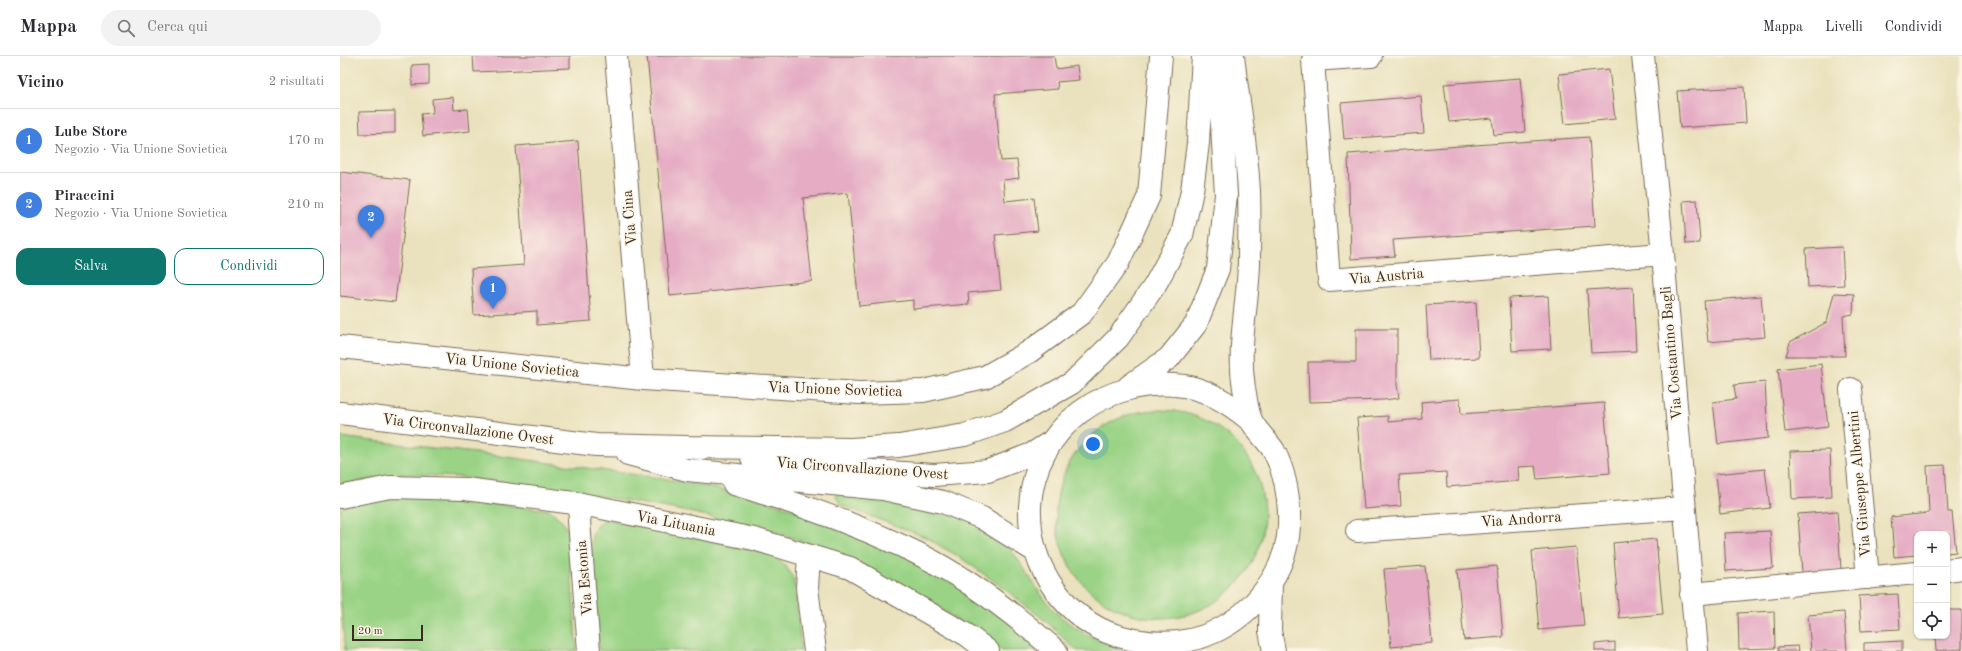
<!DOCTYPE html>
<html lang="it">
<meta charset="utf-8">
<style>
body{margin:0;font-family:"Old Standard TT",serif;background:#f2f2f3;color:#2b2b33}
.controls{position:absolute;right:12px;bottom:12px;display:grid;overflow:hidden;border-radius:8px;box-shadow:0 1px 3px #0004}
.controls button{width:36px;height:36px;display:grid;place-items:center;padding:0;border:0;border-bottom:1px solid #e1e1e2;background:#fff;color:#2b2b33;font:20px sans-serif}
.scale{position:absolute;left:12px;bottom:10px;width:71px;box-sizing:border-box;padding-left:4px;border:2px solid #3b2a1e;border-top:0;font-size:11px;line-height:14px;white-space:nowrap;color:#3b2a1e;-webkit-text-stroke:3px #fcf5e5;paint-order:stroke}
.you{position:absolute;left:753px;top:388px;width:14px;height:14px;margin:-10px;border:3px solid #fff;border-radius:50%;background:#1a73e8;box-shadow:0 0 0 6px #1a73e833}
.badge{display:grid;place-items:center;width:26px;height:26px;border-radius:50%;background:#0f766e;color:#fff;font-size:13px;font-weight:700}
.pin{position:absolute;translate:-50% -33px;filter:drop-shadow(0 1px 2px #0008)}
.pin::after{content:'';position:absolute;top:21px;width:14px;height:12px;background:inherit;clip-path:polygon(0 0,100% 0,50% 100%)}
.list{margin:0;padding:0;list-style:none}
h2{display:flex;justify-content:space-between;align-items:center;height:52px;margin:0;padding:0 16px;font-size:17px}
h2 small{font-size:13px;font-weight:400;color:#7c7c81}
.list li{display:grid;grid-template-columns:26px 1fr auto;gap:12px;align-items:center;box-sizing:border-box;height:64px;padding:0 16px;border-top:1px solid #e1e1e2}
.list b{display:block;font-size:15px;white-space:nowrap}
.list p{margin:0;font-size:13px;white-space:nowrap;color:#7c7c81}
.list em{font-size:13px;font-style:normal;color:#7c7c81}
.actions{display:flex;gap:8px;padding:12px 16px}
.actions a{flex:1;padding:9px 0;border:1px solid #0f766e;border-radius:12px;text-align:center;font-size:14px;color:#0f766e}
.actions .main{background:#0f766e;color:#fff}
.icon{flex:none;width:22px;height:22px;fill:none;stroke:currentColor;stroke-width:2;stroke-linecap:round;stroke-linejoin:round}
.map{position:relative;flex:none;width:1622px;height:595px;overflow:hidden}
header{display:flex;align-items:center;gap:24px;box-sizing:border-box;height:56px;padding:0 20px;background:#fff;border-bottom:1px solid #e1e1e2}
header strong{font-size:19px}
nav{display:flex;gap:22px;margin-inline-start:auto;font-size:14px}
.search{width:280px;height:36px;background:#f2f2f3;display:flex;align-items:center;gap:10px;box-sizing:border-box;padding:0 14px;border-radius:22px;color:#7c7c81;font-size:15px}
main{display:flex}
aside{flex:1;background:#fff}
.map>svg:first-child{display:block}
.green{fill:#9ad385;stroke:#6a7e52}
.building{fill:#e5acc4}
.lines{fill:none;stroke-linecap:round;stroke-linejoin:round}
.street-casing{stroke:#786a56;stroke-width:24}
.primary-casing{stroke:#786a56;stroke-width:24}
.street{stroke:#fff;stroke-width:22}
.primary{stroke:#fff;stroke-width:22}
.labels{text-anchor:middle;stroke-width:3;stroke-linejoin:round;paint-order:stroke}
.street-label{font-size:15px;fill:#3b2a1e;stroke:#fcf5e5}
</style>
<header>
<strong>Mappa</strong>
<div class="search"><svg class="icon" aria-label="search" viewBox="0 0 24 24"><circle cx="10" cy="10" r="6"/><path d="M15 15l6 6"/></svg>Cerca qui</div>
<nav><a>Mappa</a><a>Livelli</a><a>Condividi</a></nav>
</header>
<main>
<aside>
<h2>Vicino<small>2 risultati</small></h2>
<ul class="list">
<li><span class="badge" style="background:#3f7fe0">1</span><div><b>Lube Store</b><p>Negozio · Via Unione Sovietica</p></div><em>170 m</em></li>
<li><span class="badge" style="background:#3f7fe0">2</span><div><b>Piraccini</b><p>Negozio · Via Unione Sovietica</p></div><em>210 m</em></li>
</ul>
<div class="actions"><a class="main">Salva</a><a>Condividi</a></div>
</aside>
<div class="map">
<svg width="1622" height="595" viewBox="0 0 1622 595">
<rect width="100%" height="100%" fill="#fcf5e5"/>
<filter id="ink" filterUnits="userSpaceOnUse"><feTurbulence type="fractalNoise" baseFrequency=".025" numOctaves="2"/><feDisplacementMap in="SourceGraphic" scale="8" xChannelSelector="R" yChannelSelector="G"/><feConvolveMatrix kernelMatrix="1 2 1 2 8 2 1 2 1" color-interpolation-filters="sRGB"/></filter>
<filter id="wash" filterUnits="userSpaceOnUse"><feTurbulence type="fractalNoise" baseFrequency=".012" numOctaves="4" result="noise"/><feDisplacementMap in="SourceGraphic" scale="16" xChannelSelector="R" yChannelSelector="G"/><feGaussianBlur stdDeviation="0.9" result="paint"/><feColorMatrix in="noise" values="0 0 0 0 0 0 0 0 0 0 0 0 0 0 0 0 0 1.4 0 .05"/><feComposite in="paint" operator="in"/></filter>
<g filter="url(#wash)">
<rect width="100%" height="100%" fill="#eae2be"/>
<path class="green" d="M716 458a104 104 0 1 1 208 0a104 104 0 1 1-208 0Z
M0,381L152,399L327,423L404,438L488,464L610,521L706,595H662L600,552L511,503L433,475L344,455L254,439L120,421L61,418L0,429Z
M503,436C554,446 612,449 656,480C678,496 689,524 706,545C728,573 760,586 793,595H737L708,567L665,533L621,502L585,481L501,449L496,441L498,437Z
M85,440L210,454L221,464L228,475L237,595H5L0,539V454L2,450L44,442Z
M265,463L350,480L430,498L444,508L452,519L455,532L461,595H259L251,485C253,474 255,469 265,463Z"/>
<g id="blocks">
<path class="building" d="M133,0H230V12L134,16Z
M307,0H714L716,13L737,10L739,24L717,26L718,33L655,38L661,105L677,104L679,122L663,124L665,145L694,142L698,175L655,179L661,234L628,237L629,248L573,253V244L519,250L508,137L463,142L472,225L330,240Z
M89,8V28L72,29V9Z
M1269,13L1275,63L1225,68L1219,18Z
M1180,22L1185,76L1154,79L1152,62L1109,66L1104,28Z
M1404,31L1406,67L1340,72L1337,35Z
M1081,40L1084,77L1004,83L1001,47Z
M113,41L114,54L128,53L130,75L83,80L81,58L93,57L92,43Z
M55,55V77L20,78L19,56Z
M1249,81L1255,170L1053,184L1055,200L1011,203L1008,98Z
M238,85L251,265L197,269V255L134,259L131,213L184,209L176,90Z
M0,116L70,124L55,246L0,240Z
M1357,144L1360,187L1346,188L1343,145Z
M1502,191L1504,229L1468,231L1466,193Z
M1293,231L1296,295L1251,297L1247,234Z
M1494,237L1514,238L1513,258L1503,260L1505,300H1446L1450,286L1487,266Z
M1208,240L1211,293L1172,295L1169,242Z
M1421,240L1425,281L1368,286L1364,245Z
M1136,246L1139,302L1089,304L1086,249Z
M1016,273H1057V329L1059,342L1044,344L969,346L968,306H1016Z
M1481,308L1488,371L1445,376L1438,313Z
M1425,326L1428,382L1378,388L1373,346L1396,343L1394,329Z
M1120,343L1121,358L1264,347L1270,417L1197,423L1195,410L1178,411L1179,425L1107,431L1106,416L1059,419L1061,450L1024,453L1017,362L1048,360V366L1082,363L1081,346Z
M1490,394L1492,441L1452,443L1450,395Z
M1605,409L1608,456H1612L1616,496L1607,497V478H1577V499L1554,501L1551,461L1589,457L1587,410Z
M1425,413L1430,452L1380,458L1376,418Z
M1497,455L1501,514L1462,517L1458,458Z
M1430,475L1433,512L1386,515L1384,477Z
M1316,483L1323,558L1279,562L1273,487Z
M1236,491L1244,570L1199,574L1192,495Z
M1085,510L1092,587L1051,591L1044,513Z
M1157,510L1163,581L1124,584L1117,514Z
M1558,538L1560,573L1521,575L1519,540Z
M1607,554H1622V593L1596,595L1595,580H1607Z
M1434,555L1435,592L1399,593L1398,557Z
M1504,556L1507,595H1471L1468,559Z
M1562,585V595H1524V587Z
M1275,586V595H1255V588Z
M1458,590L1459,595H1438V591Z"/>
</g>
</g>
<g filter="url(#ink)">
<use href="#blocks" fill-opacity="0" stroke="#786a56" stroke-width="1"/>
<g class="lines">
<g class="street-casing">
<path id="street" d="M276,0L303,323
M1031,0L973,4L989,224L1323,198
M1303,0L1323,198L1357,595
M0,291L303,323L519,337L583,335L645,321L689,296L742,257L778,207L809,140L821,0
M1511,333L1528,522
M0,441L50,431L125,433L242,448L414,483L510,512L627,579L648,595
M242,448L239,465L249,595
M1017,475L1344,452
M469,500L467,532L475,595
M1607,514L1622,512
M1351,538L1577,517"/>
</g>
<g class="primary-casing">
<path id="primary" d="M893,0C898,45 907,91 909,136C910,160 909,184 909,207C908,249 897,290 904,332C906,342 907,357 912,366C918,377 928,385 934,395C946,419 950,443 949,470C947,516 914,557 874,576C842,591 808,589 775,579C750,571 730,554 715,534C696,508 689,481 690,450C694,371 768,319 844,330C869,334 892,349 911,365
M789,330L829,302L856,268L878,213L886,139L878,0
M0,357L256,389L347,391L360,393
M347,391L511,393L559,390L625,379L665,365L732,327L778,282L815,229L842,179L852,135L858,87L863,0
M288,398L347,414L543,433L603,446L642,462L695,495
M412,402L457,410L594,419L648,415L692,398L711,386
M394,428C451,445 507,465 562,490C618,515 670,554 716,595
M931,526L930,575L934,595"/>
</g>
<use href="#street" class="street"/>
<use href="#primary" class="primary"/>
</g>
</g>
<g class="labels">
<g class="street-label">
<text transform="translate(289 162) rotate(-95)" y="5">Via Cina</text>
<text transform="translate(1046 220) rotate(-5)" y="5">Via Austria</text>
<text transform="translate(1331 297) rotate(-95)" y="5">Via Costantino Bagli</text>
<text transform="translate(172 309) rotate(6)" y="5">Via Unione Sovietica</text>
<text transform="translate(495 333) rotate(2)" y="5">Via Unione Sovietica</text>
<text transform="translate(128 373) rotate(7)" y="5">Via Circonvallazione Ovest</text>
<text transform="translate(522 412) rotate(4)" y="5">Via Circonvallazione Ovest</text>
<text transform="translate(1519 428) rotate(-95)" y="5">Via Giuseppe Albertini</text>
<text transform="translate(1181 463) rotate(-4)" y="5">Via Andorra</text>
<text transform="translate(336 467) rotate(11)" y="5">Via Lituania</text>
<text transform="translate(244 522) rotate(-95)" y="5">Via Estonia</text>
</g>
</g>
</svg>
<div class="controls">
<button>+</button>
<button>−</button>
<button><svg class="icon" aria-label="locate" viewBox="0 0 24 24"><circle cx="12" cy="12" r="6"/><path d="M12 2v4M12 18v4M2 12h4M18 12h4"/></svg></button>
</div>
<div class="scale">20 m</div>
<div class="you"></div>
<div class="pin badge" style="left:153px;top:253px;background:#3f7fe0">1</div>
<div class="pin badge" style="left:31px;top:182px;background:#3f7fe0">2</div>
</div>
</main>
